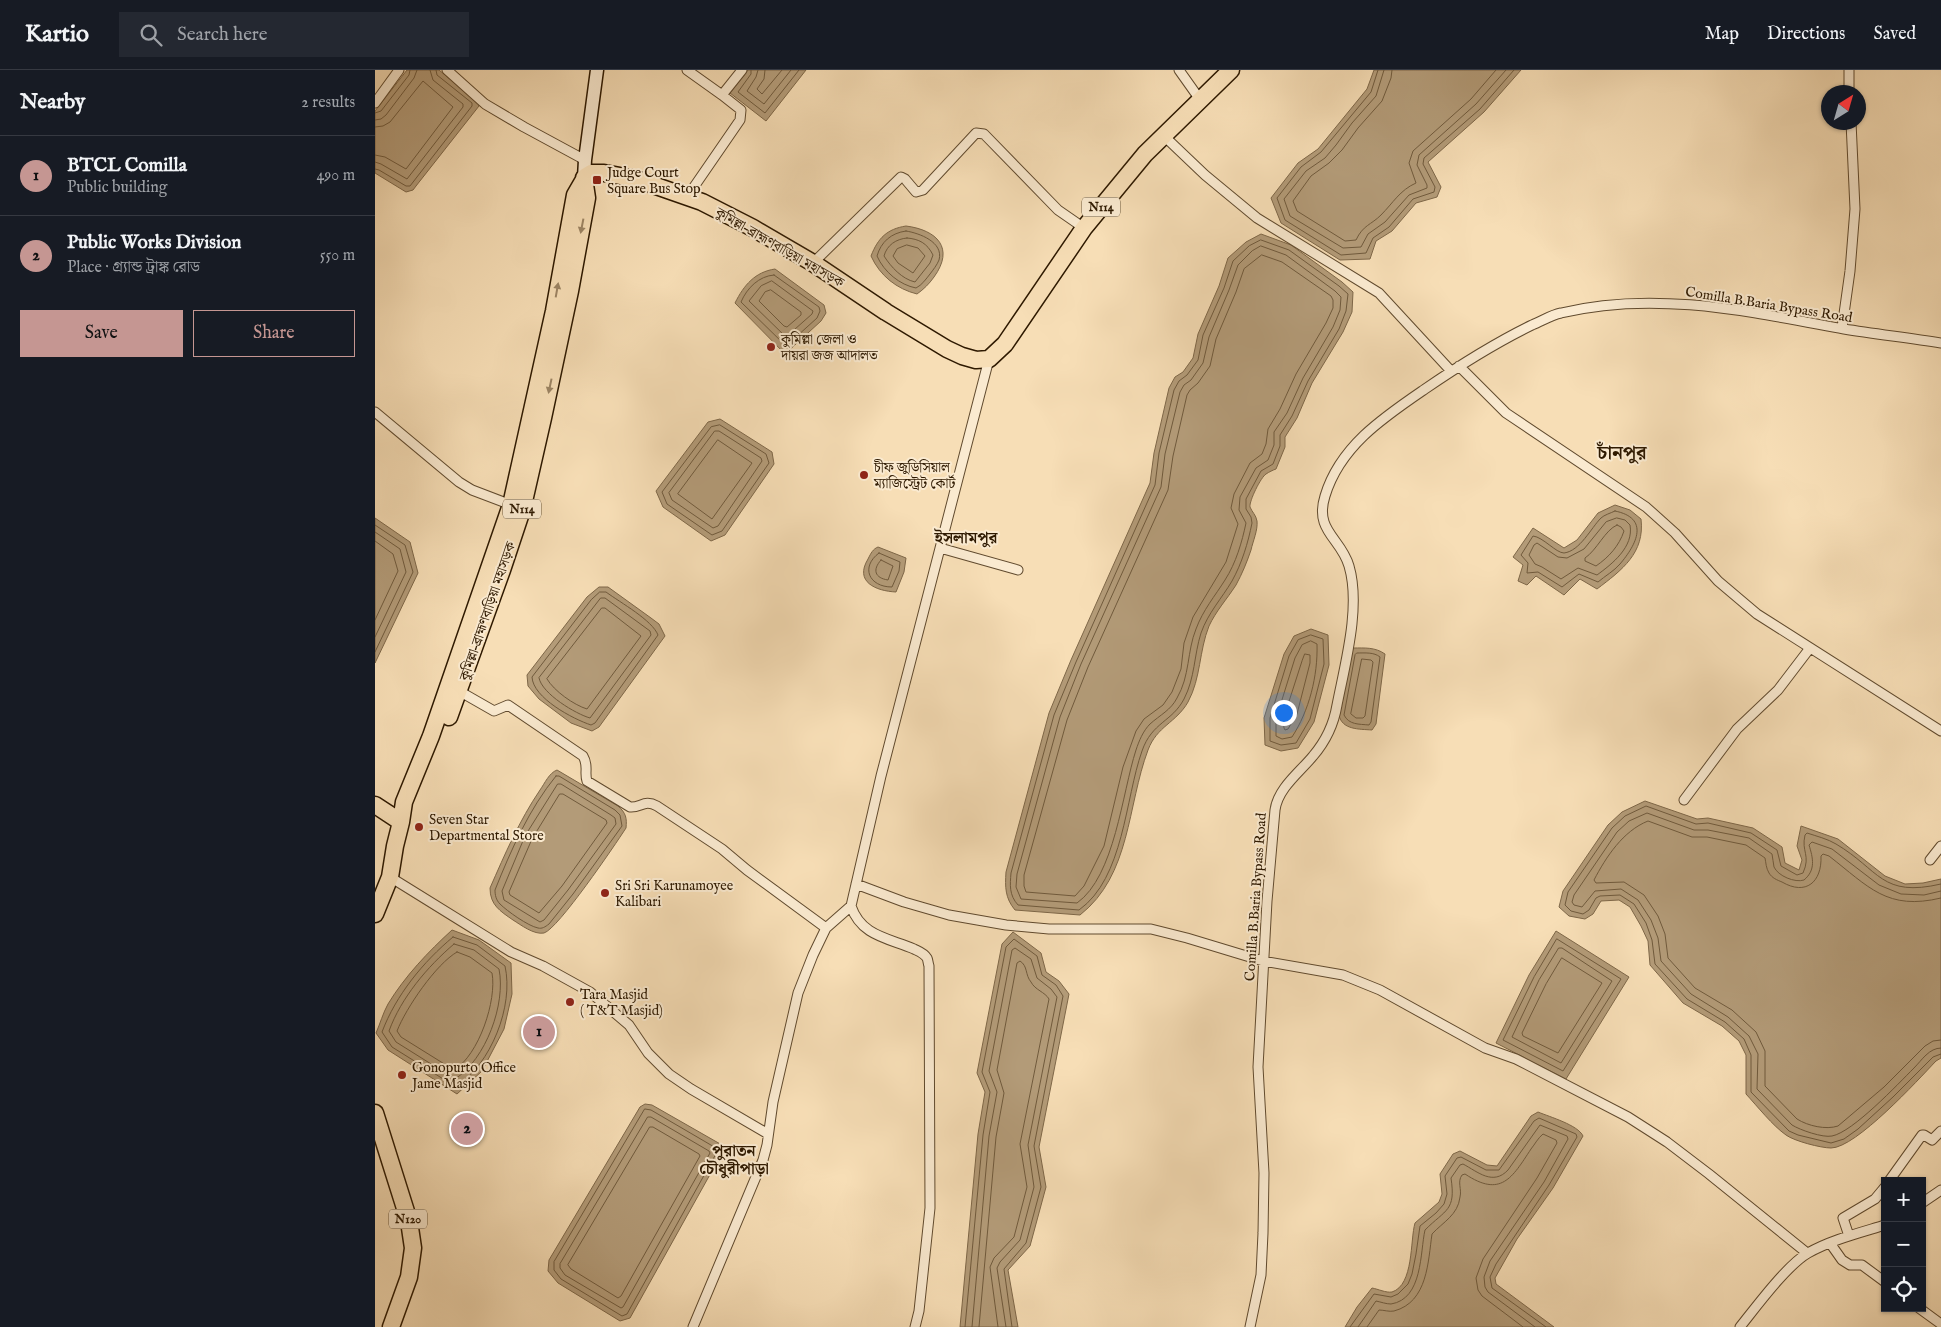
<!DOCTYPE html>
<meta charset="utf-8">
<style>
body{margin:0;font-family:"IM FELL English","Noto Serif Bengali",serif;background:#242831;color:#f1f3f6}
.controls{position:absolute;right:15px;bottom:15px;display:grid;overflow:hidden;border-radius:0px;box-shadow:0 1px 4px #0004}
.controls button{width:45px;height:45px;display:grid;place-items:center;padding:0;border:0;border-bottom:1px solid #363941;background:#171b24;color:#f1f3f6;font:25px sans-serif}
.compass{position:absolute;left:1446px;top:15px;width:45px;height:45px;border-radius:50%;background:#171b24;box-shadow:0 1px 4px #0004;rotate:37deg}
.you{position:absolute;left:908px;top:642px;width:18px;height:18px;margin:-12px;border:4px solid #fff;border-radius:50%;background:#1a73e8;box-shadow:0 0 0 8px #1a73e833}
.badge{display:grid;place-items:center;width:32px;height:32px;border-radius:50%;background:#c59692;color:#111;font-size:16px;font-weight:700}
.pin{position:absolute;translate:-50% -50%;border:2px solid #fff;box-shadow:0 1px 5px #0006}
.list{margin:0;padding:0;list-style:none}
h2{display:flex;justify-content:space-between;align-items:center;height:65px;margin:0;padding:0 20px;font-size:21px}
h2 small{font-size:16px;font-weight:400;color:#9ea1a6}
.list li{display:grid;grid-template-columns:32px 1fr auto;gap:15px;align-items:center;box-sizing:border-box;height:80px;padding:0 20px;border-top:1px solid #363941}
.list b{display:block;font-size:19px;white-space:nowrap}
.list p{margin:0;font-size:16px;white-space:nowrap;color:#9ea1a6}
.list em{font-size:16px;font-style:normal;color:#9ea1a6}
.actions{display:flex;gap:10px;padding:15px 20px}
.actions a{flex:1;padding:11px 0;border:1px solid #c59692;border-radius:0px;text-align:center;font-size:18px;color:#c59692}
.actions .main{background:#c59692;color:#111}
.icon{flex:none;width:28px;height:28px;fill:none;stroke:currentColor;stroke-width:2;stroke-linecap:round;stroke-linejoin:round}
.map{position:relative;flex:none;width:1566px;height:1257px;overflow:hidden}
header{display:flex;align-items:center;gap:30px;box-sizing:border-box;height:70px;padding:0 25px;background:#171b24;border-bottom:1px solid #363941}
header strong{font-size:24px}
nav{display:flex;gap:28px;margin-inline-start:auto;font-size:18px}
.search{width:350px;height:45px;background:#242831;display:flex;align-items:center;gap:12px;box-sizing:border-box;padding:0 18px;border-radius:0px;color:#9ea1a6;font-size:19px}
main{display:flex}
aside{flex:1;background:#171b24}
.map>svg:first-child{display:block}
.water{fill:#b39b78;stroke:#7e6748}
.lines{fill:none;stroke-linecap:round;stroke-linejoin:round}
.shore{stroke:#705a3c;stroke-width:1}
.street-casing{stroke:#604a2e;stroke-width:11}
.secondary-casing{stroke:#2e1900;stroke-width:15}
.highway-casing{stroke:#2e1900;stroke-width:19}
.street{stroke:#faead0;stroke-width:9}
.secondary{stroke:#faead0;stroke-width:12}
.highway{stroke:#f7deb6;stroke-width:16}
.oneway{fill:#9d8564}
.poi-dot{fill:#8f2418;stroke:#faead0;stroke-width:2}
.labels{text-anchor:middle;stroke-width:4;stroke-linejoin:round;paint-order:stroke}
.shield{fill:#faead0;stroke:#6b583e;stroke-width:1}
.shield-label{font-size:12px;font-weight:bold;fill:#2e1900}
.poi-label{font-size:14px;fill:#2e1900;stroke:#faead0;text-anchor:start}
.street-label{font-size:14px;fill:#2e1900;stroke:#faead0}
.quarter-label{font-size:16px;font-weight:bold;fill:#2e1900;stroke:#faead0}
.district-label{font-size:19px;font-weight:bold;fill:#2e1900;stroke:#faead0}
</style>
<header>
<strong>Kartio</strong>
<div class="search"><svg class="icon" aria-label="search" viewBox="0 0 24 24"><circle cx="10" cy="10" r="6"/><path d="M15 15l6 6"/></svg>Search here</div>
<nav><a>Map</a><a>Directions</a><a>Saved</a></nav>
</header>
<main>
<aside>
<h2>Nearby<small>2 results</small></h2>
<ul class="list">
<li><span class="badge">1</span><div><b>BTCL Comilla</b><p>Public building</p></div><em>490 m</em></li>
<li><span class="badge">2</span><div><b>Public Works Division</b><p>Place · গ্র্যান্ড ট্রাঙ্ক রোড</p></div><em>550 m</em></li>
</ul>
<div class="actions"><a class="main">Save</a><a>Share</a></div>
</aside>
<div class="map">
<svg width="1566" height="1257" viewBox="0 0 1566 1257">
<rect width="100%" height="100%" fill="#f7deb6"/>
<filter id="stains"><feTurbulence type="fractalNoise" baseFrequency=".004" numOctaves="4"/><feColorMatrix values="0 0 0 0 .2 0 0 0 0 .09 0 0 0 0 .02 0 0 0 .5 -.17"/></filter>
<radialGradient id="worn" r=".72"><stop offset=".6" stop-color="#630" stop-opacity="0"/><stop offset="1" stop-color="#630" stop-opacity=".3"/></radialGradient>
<path class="water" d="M32,0H64L103,32L104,36L41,116L38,120L31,122L0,103V41Z
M373,0H431L391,51L355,23Z
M999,0H1146L1109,42L1053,92L1066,117L1062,127L1041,133L1017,161L1001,171L995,189L965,190L906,153L896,128L923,93L943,79L992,19Z
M531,156C562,160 580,178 559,207C554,214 549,219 542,224C522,219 505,206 496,186C503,168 512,159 531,156Z
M886,164L916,175L967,212L978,222L977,242L968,262L937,313L922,348L910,367V377L901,399C898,400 894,402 891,404C886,407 874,431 875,437C877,442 881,445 882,451C883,460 878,471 876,480C872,492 867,504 861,515C852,529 841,541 834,556C824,581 826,608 813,632C801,653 782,656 773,680C752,736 756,805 705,845L640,840C630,828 630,817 631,802L674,643L696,590L775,413L779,383L794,318L800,307L808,302L818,288L823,264L844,216L853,188L871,172Z
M400,199L449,235L451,243L446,251L410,284L360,233C369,215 380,202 400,199Z
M345,349L397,382L399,394L350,465L336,471L288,437L281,421L333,352Z
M1240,435L1255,440L1266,449C1270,483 1247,500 1222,519L1205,509L1189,525L1161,506L1152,515L1143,511L1148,495L1138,487L1158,458L1189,478L1202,470L1223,443Z
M0,448L35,472L43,503L0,593Z
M503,477L531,488L529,502L521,522C501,521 479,512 493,489C496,483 498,479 503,477Z
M224,517H233L276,548L284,554L290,566L224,657L217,661L196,653L164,629L153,616L152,605L212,527Z
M936,559L953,565L954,595L939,652L923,678L906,681L890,675L889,648L909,584L919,566Z
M978,578C990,578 1000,577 1010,584L1001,654L997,660C984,659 967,660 964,645Z
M182,700L243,736C251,743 252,748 251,758C240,775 183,859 169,863C159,865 146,855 138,850C125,841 115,835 115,818C130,784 144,751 165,720C170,713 174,703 182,700Z
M1270,731L1322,749L1333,748L1378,758L1407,777L1410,793L1424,800L1427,790L1422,776L1426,756L1463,769L1510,806L1530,814L1548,813L1566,809V988L1561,991C1543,1010 1481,1078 1456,1078C1446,1078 1419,1071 1411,1065C1398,1056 1382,1036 1371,1024V985L1364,971L1347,956L1308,933L1275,895L1273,871L1266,856L1255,837L1244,830L1226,831L1218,844L1210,849L1194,846L1184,837L1188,821L1233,755L1247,742Z
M77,860L104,870L136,893L137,924L129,959L107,1001L82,1024L13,980L1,963C5,954 8,943 13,934C30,906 53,882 77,860Z
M1181,861L1254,907L1191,1009L1121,973L1154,905Z
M638,862L666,883L671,902L684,911L694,924L664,1077L671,1117L655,1176L633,1200L643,1257H585L603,1064L610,1022L602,1003L627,874Z
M270,1034L277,1035L347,1075V1083L255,1248L245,1251L183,1213L173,1201L174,1190L265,1037Z
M1163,1042C1175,1047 1203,1055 1208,1066L1178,1118L1142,1169L1120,1208L1121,1214L1179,1257H970L982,1237L997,1218C1003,1219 1011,1223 1017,1222C1039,1215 1035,1170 1040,1153L1064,1132L1067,1124L1065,1104L1078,1084L1085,1081L1112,1095L1122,1096L1156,1046Z"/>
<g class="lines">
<path class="shore" d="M376,0V4L363,22L390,43L424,0
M383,0L381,7L372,21L389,34L416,0
M390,0L389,9L382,19L387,24L407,0
M1003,0L996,22L946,82L926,97L902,128L910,150L966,185L991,183L998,168L1014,157L1038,129L1059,122L1060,117L1048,94L1049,88L1105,39L1139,0
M1009,0L1001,26L977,53L961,75L950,88L931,101L909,129L915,146L968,178L986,177L993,164L1010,152L1034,125L1052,118V115L1042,95L1044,85L1101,34L1131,0
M1017,0L1016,8L1007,31L983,58L967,80L954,93L936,106L918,131L922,141L970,171L981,170C988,155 996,155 1006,145C1018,133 1025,120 1041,113L1034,93L1038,81L1096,29L1121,0
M0,43L6,41L34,5L35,0
M0,50L6,49L11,45L39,8L42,0
M0,57L8,56L15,52L48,11L78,37L31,99L10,87L0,85
M0,92L6,94L32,109L88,37V34L58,10L55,0
M0,99L4,100L31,116H35L97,36V33L62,5L61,0
M531,161C544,163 569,172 564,190C562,195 558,200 555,204C551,209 547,215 541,218C525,215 509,202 502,186C506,172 516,163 531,161Z
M532,168C544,169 552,173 558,185L555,193L540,212C527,209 516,197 509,186C512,175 521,169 532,168Z
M886,170L914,180L964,216L973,224L971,241L964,259L933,311L917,346L905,365V376L898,394L886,401L871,429V439L876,447L877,453C873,473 867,493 857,511C847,528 833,543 826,563C819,585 820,608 809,629C797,652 777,652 767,681C750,729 749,808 704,840L643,835C634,825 635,815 636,803L679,645L701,592L780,415L784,383L799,320L804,311L812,305L823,290L828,265L849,218L858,191L874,176Z
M532,175L543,178L550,186L538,203L523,193L518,186L522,179Z
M886,176L911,185L960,221L966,227L965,240L958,257L928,308L912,343L899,362V375L893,390L881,398L865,427L864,440L871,453C867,472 861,493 850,510C840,526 828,540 821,559C812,581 815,606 802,628C796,640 785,645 775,654C768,661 764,671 761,680C747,723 740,806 702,833L646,829L641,817L642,804L685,647L706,594L786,417L790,384L805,322L809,315L816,310L828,293L834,267L854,220L863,195L877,181Z
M887,185L907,192L956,226L958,230V238L951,253L921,304L905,339L893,359L891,374L887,384L875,393L859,424L856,438L863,454L851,492L818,547L809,573L806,599L797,622L788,635L769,649L761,661L748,697L729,776L709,816L700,826L651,822L649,816V805L692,650L713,597L793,420L798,386L812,325L815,320L823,313L835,296L841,269L861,222L869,199Z
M399,205L444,237L445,241L442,248L411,276L366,232C372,218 384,206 399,205Z
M397,211L438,241L437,244L411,267L374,231L386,216Z
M396,220L426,242V245L412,257L409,256L384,231L390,222Z
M345,355L391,384L394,393L347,461L337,465L292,434L287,422L336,357Z
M340,361H344L386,388L387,391L343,456L338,458L297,430L294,423Z
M343,370L377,393L337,449L303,424Z
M1240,441C1275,448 1262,474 1245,494C1239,501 1230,506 1223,512L1204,504L1187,517L1163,502L1152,503L1153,493L1146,485L1158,466C1168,467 1181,483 1189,483C1205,481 1216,458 1226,448C1229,445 1236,443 1240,441Z
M1242,448L1250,450L1255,455C1259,477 1237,494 1222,505L1203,498L1186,509L1167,497L1160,494L1154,485L1159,475L1162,473L1183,487L1192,488L1209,479L1231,452Z
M0,455L30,475L38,502L0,582
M1242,455L1246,457L1249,461C1244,476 1234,487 1221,496L1210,491V488C1222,480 1230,460 1242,455Z
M0,462L25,479L31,502L0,567
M0,471L18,484L23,501L0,550
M504,483L525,492L524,501L517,517C494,517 485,497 504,483Z
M506,490L518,496L513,510C500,508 497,500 506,490Z
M225,522H231C246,533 277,550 283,565L220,653L216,655C198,649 158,628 157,607L216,530Z
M226,528H230L275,561L276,565L215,648C201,644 167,624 164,608Z
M227,538H230L266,566L212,639C199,635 179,621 172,609Z
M936,565L948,569L949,594L935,649L921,673L906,675L895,671V648L914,586L923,570Z
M936,571L942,574C943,606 934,641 917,667L907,669L901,666V649L920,588L927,575Z
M982,583C990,583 999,582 1005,587L996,652L994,655C984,654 974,655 969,645L980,585Z
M930,584L935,585V593L922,644L913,659L910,660L909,658L908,650L927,591Z
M987,589L996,590L998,592L990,646L988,648H981L976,644Z
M181,706H184L240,740L245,745L247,756L198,824L174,854C170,857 167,859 163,858C153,856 132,841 125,834C121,830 120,825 120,820C136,780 154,739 181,706Z
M183,714H186L236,745L240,748L241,754L193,820L169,850L165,852L129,830L127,821L150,766Z
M185,724H188L231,750L232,753L187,816L164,843L135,825L134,822L157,769Z
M1566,814C1506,828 1505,800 1461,774C1453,769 1441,766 1432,763L1430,765C1426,782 1436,785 1428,803L1422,805L1406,796L1402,780L1376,763L1333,753L1321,754L1271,736L1250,746L1237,758L1193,822L1190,835L1196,841L1208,844L1214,840L1221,828L1225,826L1245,825L1259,834L1271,853L1277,870L1280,894L1312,929L1350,952L1369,969L1376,985V1022L1414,1061L1423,1065L1456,1073L1469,1069L1483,1059L1518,1027L1558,987L1566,984
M1566,821L1549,825L1526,824L1504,815L1457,779L1437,772L1434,775C1438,788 1441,800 1429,810C1420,813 1403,806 1399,797C1398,793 1398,788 1397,784L1374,768L1333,760H1319L1272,743L1254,751L1242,762L1199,825L1197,832L1199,835L1207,837L1220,821L1246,819L1263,830L1276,850L1283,868L1286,891L1316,924L1353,947L1374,966L1383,984L1382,1019L1417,1055C1425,1060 1448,1068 1457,1066C1478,1062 1523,1014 1539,998C1547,990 1554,978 1566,978
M1566,828C1512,841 1494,817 1454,786L1448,784L1446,786C1447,812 1431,826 1407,812C1402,810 1397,808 1394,803C1391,798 1391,793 1390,788L1371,775L1332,767H1317L1273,751C1248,761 1231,787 1219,810L1221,813L1249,812L1269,825L1283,846L1290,864L1293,888L1320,918L1357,940L1381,962L1390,981V1016L1422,1049C1433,1056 1451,1060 1463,1056L1509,1017L1550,976L1558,971L1566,970
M78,867L102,875L130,896C139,936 116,994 81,1017L17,977L7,962C21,925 48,892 78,867Z
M1182,869L1246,909L1188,1001L1128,970L1159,907Z
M79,874L99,880L124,899C131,934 111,989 80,1009L21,972L14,961C26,928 52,897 79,874Z
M1184,878H1187L1237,911L1186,993L1137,967L1164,910Z
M82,882L95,887L117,903C122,930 104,985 79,1000L26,967L22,961C31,938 61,894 82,882Z
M1187,888L1227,913L1183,983L1148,966L1147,963L1171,914Z
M270,1039L276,1040L341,1078L342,1082L252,1244L247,1246L186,1209L179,1200V1192Z
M273,1047H276L334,1081L335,1083L248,1237L246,1238L190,1205L185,1198V1194Z
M275,1057H278L324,1084L325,1086L246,1226L243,1228L196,1199L193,1195Z
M590,1257L608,1065L615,1022L607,1002L631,877L639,869L662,886L667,905L681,915L688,926L659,1076L666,1117L651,1173L629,1199L637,1257
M597,1257L614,1066L622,1022L614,1001L637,880L640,878L656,889L662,908L676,919L682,927L653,1075L659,1117L645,1170L625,1192L622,1198L631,1257
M604,1257L621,1067L629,1023L622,1000L642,893L645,891C653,896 650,905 656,912C660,920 670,922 674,929L645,1074L652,1117L639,1167L619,1188L615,1197L623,1257
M975,1257L999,1224L1016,1227L1023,1224L1033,1214L1037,1204L1041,1184L1045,1156L1061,1143L1069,1134L1072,1124L1070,1106L1082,1088L1086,1087L1111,1100H1124L1159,1051L1164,1048L1201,1064L1202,1067L1174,1115L1121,1194L1115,1207L1117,1218L1171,1257
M983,1257L1001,1231C1006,1232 1011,1234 1016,1234C1048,1229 1045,1182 1050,1160C1071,1139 1081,1141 1076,1108L1085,1095L1088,1094C1103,1102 1118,1116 1133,1100L1165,1055L1192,1066L1193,1069L1169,1112L1115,1191L1109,1207L1110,1217L1113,1222L1160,1257
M992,1257L1004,1240C1009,1240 1014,1242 1019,1241C1053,1232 1053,1191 1057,1164C1068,1152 1083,1145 1085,1127C1087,1119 1082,1112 1087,1105L1090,1104C1126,1128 1137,1108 1156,1079C1160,1074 1163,1068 1168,1064L1181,1070L1182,1073L1162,1108L1108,1189L1101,1208L1103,1220L1107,1226L1148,1257"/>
<g class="street-casing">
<path id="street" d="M72,0L110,34L149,57L210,90
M312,0L347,25
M804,0L826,31
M1474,0V22
M0,33L24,0
M788,65L830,105L882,148L1004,223L1076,301
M312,127L365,50L366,40L347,25L367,0
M438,193L526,107L530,109L541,122L548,120L601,63L609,64L683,140L709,158
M1467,258L1475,201L1480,139L1476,52
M1084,296L1131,343L1271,437L1300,463L1343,511L1382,544L1566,661
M0,342L84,412L97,420L139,436
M565,478L643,500
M84,621L119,641L133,635L208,686C214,696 209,702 212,711L255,737C266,738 269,729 282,736L347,779L372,800L451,858
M1309,730L1362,659L1403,620L1435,578
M1555,790L1566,776
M15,807L136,882L168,896L215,922L254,955L273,983L294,1004L316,1019L393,1064
M481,814L529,832L574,845L631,855L674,859H776L812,868L888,891L968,905L1005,920L1110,978L1141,989L1253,1047L1292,1072L1334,1104L1432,1183
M1514,1111L1547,1065H1549L1557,1070L1566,1061
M1547,1133L1566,1120
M1474,1166L1468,1148L1500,1129L1510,1117
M1455,1173L1467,1190L1475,1195H1487L1510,1212
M1544,1238L1566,1254
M318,1257L388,1090L392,1075L398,1032L423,923L438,885L451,858L476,836
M540,1257L544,1241L555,1138L554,896C553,893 553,890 552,888C549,883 543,881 539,879C513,868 486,866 476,836L506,706L614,289
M875,1257L886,1205L888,1163L889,1103L883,997L892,831L900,740C903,718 925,702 938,686C950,672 959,653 962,635C970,594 986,537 974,496C966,468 939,461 950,426C965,376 1009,347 1050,319C1085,295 1120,273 1157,255C1167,251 1176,245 1186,243C1280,220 1376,242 1469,259C1501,264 1534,268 1566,273
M1365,1257C1381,1237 1412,1195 1433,1183C1456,1170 1484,1163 1510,1155"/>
</g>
<g class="secondary-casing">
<path id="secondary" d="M209,108L210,90L222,0"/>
</g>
<g class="highway-casing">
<path id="highway" d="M74,647L127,500L147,440L168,348L195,221L212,128L209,108
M0,735L26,752L20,776L15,807L0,844
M26,752L29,732L56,666L136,435L179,241L200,125L211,106L216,103H229L261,109L327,132L378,158L438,193L511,242L572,279L587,286L601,290L614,289L630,274L709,158L770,84L856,0
M0,1043L34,1151L38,1178L34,1207L16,1257"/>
</g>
<use href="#street" class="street"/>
<use href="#secondary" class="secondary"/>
<use href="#highway" class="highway"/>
</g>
<defs><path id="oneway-solid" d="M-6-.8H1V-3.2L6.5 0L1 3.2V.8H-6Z" transform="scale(1.25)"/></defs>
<g class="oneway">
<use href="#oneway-solid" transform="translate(207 156) rotate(101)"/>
<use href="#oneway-solid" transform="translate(182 220) rotate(-80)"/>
<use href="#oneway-solid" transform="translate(175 316) rotate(102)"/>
</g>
<g class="poi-dot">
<rect x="217" y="105" width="10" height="10" rx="2.5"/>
<circle cx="396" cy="277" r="5"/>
<circle cx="489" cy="405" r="5"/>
<circle cx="44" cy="757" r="5"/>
<circle cx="230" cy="823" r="5"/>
<circle cx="195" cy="932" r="5"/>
<circle cx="27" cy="1005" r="5"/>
</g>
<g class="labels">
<g class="shield">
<rect x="707" y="127.5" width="38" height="19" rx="4"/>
<rect x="128" y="429.5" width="38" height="19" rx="4"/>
<rect x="14" y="1139.5" width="38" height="19" rx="4"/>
</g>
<g class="shield-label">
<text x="726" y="141">N114</text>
<text x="147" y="443">N114</text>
<text x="33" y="1153">N120</text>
</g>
<g class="poi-label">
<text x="232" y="107">Judge Court<tspan x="232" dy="16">Square Bus Stop</tspan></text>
<text x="406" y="274">কুমিল্লা জেলা ও<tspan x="406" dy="16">দায়রা জজ আদালত</tspan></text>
<text x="499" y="402">চীফ জুডিসিয়াল<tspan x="499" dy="16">ম্যাজিস্ট্রেট কোর্ট</tspan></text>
<text x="54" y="754">Seven Star<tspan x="54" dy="16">Departmental Store</tspan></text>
<text x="240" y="820">Sri Sri Karunamoyee<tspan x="240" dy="16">Kalibari</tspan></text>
<text x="205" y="929">Tara Masjid<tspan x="205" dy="16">( T&amp;T Masjid)</tspan></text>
<text x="37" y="1002">Gonopurto Office<tspan x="37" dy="16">Jame Masjid</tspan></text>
</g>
<g class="street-label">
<text transform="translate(405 177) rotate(30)" y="5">কুমিল্লা–ব্রাহ্মণবাড়িয়া মহাসড়ক</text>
<text transform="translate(1394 234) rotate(9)" y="5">Comilla B.Baria Bypass Road</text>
<text transform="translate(112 541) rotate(-71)" y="5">কুমিল্লা–ব্রাহ্মণবাড়িয়া মহাসড়ক</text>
<text transform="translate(880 827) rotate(-86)" y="5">Comilla B.Baria Bypass Road</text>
</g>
<g class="quarter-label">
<text x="591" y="473">ইসলামপুর</text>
<text x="359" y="1086">পুরাতন<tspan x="359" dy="18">চৌধুরীপাড়া</tspan></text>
</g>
<g class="district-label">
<text x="1247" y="389">চাঁনপুর</text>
</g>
</g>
<rect width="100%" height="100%" filter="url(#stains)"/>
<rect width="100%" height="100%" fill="url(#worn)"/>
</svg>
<div class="controls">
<button>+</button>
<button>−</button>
<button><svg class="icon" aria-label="locate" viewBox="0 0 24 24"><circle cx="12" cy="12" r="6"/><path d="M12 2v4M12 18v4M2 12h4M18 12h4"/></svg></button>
</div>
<svg class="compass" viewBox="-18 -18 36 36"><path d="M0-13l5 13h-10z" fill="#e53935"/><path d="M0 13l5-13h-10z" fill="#9ea1a6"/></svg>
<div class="you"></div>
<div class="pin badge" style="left:164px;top:962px">1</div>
<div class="pin badge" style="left:92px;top:1059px">2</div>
</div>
</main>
